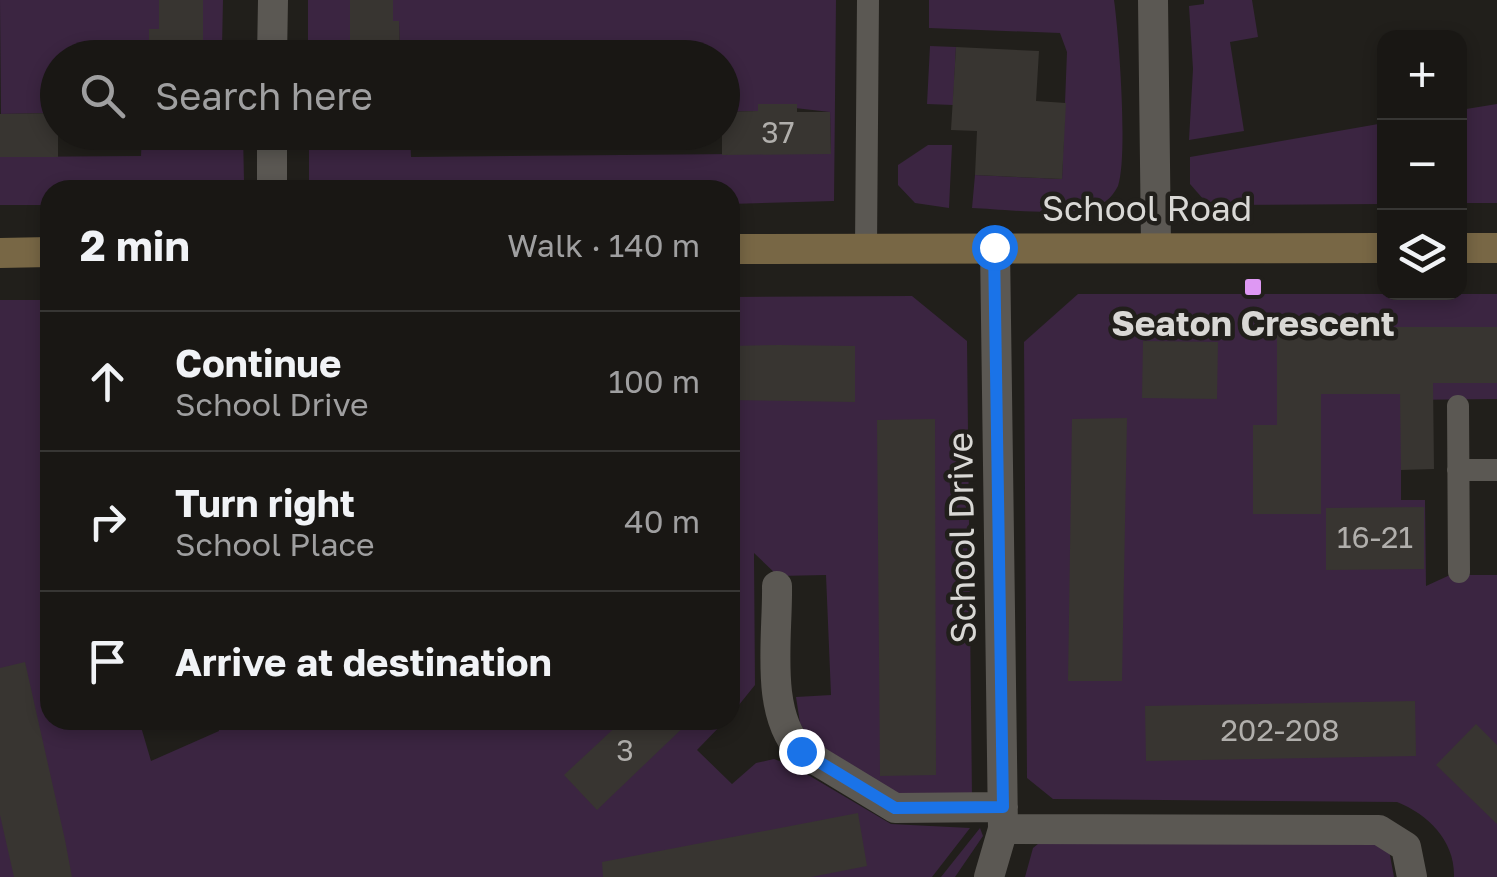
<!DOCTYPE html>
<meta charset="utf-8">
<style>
body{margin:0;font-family:"Golos Text",sans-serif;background:#262422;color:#f1f3f6}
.controls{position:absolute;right:30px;top:30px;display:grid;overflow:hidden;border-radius:20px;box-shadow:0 5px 15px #0003}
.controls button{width:90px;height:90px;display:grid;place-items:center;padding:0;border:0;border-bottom:2px solid #373634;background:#191714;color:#f1f3f6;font:50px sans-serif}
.stop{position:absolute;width:30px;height:30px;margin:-22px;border:8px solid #1a73e8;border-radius:50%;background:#fff}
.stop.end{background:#1a73e8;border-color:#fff;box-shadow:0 2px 10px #0008}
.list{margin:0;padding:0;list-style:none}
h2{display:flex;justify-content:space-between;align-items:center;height:130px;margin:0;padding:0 40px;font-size:42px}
h2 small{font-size:32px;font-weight:400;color:#9f9fa0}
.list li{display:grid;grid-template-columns:65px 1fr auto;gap:30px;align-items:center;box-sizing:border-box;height:140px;padding:0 40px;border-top:2px solid #373634}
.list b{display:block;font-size:38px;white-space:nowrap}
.list p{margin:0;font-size:32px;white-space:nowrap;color:#9f9fa0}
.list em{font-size:32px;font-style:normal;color:#9f9fa0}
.icon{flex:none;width:55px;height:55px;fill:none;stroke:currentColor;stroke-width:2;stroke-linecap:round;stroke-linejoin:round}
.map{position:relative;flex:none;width:1497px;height:877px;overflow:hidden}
.search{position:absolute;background:#191714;box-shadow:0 5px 15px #0003;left:40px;top:40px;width:700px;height:110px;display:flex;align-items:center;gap:25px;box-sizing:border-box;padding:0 35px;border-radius:55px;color:#9f9fa0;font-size:38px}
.panel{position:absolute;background:#191714;box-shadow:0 5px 15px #0003;left:40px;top:180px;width:700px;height:550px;border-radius:30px}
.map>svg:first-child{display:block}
.green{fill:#3b2541}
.building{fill:#383531}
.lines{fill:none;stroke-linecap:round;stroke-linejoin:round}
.lane{stroke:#5b5853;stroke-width:22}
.street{stroke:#5b5853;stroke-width:30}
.secondary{stroke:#786745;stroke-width:30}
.route{stroke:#1a73e8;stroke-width:12}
.poi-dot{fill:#de98f3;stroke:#211f1b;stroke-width:4}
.labels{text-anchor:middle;stroke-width:9;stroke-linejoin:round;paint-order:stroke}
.number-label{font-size:30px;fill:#b1afac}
.street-label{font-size:35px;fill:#d9d8d5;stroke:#211f1b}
.poi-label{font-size:35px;font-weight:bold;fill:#d9d8d5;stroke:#211f1b}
</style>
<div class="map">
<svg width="1497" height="877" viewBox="0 0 1497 877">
<rect width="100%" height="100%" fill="#211f1b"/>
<path class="green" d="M0,0H159V29H149V57L58,58L57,113L1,114Z
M203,0H223L222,47L242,57H203Z
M308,0H350V57H308Z
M393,0H836L834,201L730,204V190H318L309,181V133H410L411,157L831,153L830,112L759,104L758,111L723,112L722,58L400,57L399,22L393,21Z
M929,0H1114C1119,35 1128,156 1118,186C1115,192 1109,200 1103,203C1077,219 1004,209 972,208L975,175L1062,179L1067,52L1060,33L929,28Z
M1204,0H1252L1258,37L1230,42L1244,131L1189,140L1193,69L1189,6L1204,4Z
M930,46L956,47L953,105L927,104Z
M1497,104V203H1460V110Z
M1384,123V204L1218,205L1204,200L1190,184V157Z
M142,133H243L244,181L234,190H50V205H0V157L141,156Z
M928,145H952L949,208L915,203L898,185V165Z
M1078,294H1497V399L1401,400V500H1425L1426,586L1450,575H1497V877H1454C1455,841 1429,815 1397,802L1053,799L1027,778L1024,342Z
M912,296L967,341L972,797L893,796L812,744L800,723L796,697L831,695L826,575L778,576L754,553L755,685L730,716V297Z
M0,300H50V720H139L151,761L219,731L217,720H726L697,750L732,784L756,763L774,759L793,766L891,824L970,828L932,877H0Z
M980,828L983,836L955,877H941Z
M1044,839L1368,840L1389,850L1394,877H1025L1033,848Z"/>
<path class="building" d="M159,0H203V58H149V29H159Z
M350,0H393V21H399L400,58H350Z
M956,47L1039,51L1036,101L1066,103L1062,179L975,175L977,131L951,130Z
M758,104H797V112H830L831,154L722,155V112L758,111Z
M58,113V157H0V114Z
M1395,327H1497V383H1433L1434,469L1401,470L1400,394H1321V514H1253V425H1277V335H1395Z
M1143,341L1218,342L1217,399L1142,398Z
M779,345L855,346V402L730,400V346Z
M1127,418L1122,681H1068L1072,419Z
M935,419L936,775L880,776L877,420Z
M1424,507V569L1326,570V508Z
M25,662L65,840L72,877H14L0,815V668Z
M1415,701L1416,756L1146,761L1145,706Z
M623,720H691L597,810L564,775Z
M1476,724L1497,745V824L1436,765Z
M858,813L867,866L811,877H603L602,862Z"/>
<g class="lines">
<path class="lane" d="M866,247L868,0
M1458,406L1459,572
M1458,470H1497"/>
<path class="street" d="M1153,0L1156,245
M272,58L273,0
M272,190V132
M777,586C778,636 764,713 801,751L895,808L1003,807
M1003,829L1379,830L1406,847L1412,877
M989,877L1003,829L995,247"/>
<path class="secondary" d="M1460,248H1497
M730,249L1384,248
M0,253L50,252"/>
</g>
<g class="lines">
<path class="route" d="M801,751L895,808L1003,807L994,247"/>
</g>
<rect class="poi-dot" x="1243" y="277" width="20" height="20" rx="5"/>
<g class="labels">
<g class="number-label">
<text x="778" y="143">37</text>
<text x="1375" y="548">16-21</text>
<text x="1280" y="741">202-208</text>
<text x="625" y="761">3</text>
</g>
<g class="street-label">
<text x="1147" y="221">School Road</text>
<text transform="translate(962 538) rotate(-91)" y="12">School Drive</text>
</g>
<g class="poi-label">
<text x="1253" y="336">Seaton Crescent</text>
</g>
</g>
</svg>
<div class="controls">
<button>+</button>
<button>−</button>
<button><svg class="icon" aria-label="layers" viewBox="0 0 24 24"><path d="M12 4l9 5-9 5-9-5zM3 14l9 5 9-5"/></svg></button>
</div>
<div class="stop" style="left:994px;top:247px"></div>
<div class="stop end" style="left:801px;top:751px"></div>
<div class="search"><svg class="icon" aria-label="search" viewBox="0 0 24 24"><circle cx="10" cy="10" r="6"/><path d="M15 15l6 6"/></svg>Search here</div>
<section class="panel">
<h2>2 min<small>Walk · 140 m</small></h2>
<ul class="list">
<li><svg class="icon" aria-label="ahead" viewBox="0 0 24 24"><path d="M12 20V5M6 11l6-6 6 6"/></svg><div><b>Continue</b><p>School Drive</p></div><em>100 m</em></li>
<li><svg class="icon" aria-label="right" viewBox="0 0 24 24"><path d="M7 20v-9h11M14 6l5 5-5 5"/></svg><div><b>Turn right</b><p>School Place</p></div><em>40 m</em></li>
<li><svg class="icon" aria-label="arrive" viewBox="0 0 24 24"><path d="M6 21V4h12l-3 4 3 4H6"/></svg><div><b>Arrive at destination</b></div></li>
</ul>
</section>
</div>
